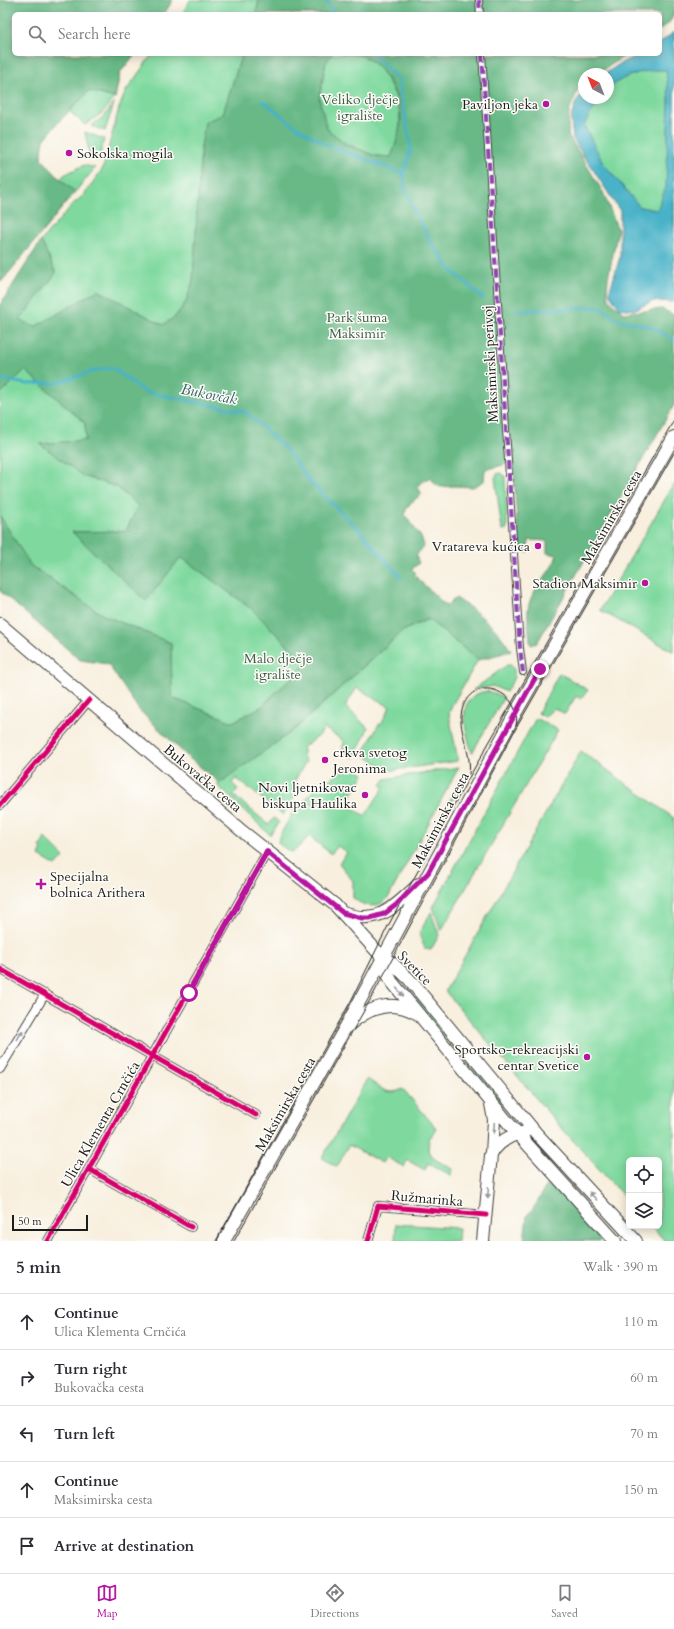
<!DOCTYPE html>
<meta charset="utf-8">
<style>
body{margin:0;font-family:Cardo,serif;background:#f2f2f3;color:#2b2b33}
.controls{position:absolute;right:12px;bottom:12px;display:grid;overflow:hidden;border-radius:6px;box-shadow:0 2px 10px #0003}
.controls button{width:36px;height:36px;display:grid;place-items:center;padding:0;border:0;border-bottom:1px solid #e1e1e2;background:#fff;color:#2b2b33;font:20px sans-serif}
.compass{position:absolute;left:578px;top:68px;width:36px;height:36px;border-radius:50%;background:#fff;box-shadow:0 2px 10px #0003;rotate:318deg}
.scale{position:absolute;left:12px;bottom:10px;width:76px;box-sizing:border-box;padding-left:4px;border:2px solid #1c1c1c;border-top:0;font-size:11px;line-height:14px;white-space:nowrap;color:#1c1c1c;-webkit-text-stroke:3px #fdfcf7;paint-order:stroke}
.stop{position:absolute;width:12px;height:12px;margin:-9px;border:3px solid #b5179e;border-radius:50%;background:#fff}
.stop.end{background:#b5179e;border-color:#fff;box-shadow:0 1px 4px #0008}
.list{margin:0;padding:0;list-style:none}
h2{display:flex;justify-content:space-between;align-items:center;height:52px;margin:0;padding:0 16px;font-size:17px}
h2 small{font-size:13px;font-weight:400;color:#7c7c81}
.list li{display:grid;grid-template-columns:26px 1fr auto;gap:12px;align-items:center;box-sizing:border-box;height:56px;padding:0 16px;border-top:1px solid #e1e1e2}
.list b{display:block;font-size:15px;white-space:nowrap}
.list p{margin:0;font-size:13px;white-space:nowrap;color:#7c7c81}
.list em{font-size:13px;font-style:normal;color:#7c7c81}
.icon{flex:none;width:22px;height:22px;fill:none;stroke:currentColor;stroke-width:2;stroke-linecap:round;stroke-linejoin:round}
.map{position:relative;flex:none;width:674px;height:1241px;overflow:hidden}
.search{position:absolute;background:#fff;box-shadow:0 2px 10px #0003;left:12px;right:12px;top:12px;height:44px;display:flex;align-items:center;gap:10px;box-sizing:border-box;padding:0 14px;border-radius:6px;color:#7c7c81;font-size:15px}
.sheet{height:332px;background:#fff}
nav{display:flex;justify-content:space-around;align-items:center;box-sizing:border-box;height:56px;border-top:1px solid #e1e1e2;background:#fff;font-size:11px;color:#7c7c81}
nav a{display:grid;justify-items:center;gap:2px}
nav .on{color:#b5179e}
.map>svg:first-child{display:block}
.green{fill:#7fd99f;stroke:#4e7a5e}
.forest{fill:#67b986;stroke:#426a51}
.water{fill:#4ab2c8;stroke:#336772}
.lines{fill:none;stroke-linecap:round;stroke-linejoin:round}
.stream{stroke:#4ab2c8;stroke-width:3}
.pedestrian-casing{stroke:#3d3c39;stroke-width:8}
.minor-casing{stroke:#3d3c39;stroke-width:10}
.secondary-casing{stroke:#3d3c39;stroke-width:14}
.pedestrian{stroke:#fff;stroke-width:6}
.minor{stroke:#fff;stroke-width:8}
.secondary{stroke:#fff;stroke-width:12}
.tram{stroke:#1c1c1c;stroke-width:1}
.quiet{stroke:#8e44ad;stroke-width:4;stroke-dasharray:8 4;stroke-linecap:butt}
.cycleway-casing{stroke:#fdfcf7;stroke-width:8}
.cycleway{stroke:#d6006c;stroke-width:5}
.oneway{fill:#999}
.route{stroke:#b5179e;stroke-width:5}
.poi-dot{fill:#b5179e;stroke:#fdfcf7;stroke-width:1.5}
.labels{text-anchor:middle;stroke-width:3;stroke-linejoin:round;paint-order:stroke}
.park-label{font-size:14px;fill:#3f5e4a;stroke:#fdfcf7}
.poi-label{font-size:14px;fill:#1c1c1c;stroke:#fdfcf7;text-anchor:end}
.street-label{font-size:14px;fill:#1c1c1c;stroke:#fdfcf7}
.water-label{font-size:15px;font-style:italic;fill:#316069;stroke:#fdfcf7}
</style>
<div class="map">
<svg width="674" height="1241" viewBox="0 0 674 1241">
<rect width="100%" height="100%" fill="#fdfcf7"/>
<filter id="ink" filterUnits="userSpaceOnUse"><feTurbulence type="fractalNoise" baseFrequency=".025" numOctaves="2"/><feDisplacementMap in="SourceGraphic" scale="8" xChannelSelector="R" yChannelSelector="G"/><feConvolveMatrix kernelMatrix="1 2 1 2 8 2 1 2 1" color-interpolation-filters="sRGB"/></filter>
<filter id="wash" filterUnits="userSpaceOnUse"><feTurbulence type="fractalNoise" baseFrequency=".012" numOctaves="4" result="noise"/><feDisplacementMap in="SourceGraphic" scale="16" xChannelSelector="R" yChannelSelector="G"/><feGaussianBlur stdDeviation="0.9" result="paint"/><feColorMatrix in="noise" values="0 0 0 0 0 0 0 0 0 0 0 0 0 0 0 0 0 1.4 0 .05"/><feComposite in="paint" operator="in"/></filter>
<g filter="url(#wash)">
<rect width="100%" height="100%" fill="#f8efde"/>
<path class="green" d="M190,0H259L256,14H182Z
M674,32V226C663,223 648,223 638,218C631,216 620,200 615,194C590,166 551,129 584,92V98H608V74H605C624,60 636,54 660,54V43Z
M152,54H243L239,63L223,114L201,147L193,281L186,302L175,317L163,325L98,290L35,327L19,320L56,273L41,241L73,204L84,195L103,168L119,108L126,91Z
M332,54C342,54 356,53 365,57C372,60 379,68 383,74C402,100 405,127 391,157L376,156L346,144L327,129L319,98L326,62Z
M89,91L115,98L102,113L85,125L69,111Z
M114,103L105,131L91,126L103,117Z
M85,132L104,139L99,161L90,158Z
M84,165L95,168L75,192L60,179L64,175Z
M25,370L85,423L86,440L41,444L83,476L117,487L138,506L126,531L73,532L181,557L253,610L306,664L261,707L233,722L172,698L171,643L103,615L31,566L0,516V394Z
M501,473L505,476L507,529L502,530L495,478L497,474Z
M674,484V652L600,610Z
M428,619L478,660L452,705L449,714L458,761L388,771L363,754L379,724H381L390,707L357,688L345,706L368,728L354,758L342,751L344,741L324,728L320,735L303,747V756L306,761L294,782V798L283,815L236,778L232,783L238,789L233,795L268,824L274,818L279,822L270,835L217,785L295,729L403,631Z
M507,665H511C519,674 511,683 506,692L493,686L473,690Z
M559,673L588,690L581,699L576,696L565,714L554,708L545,717L538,713Z
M488,691L504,697L472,753C466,731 453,695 488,691Z
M536,718L558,730L441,931L433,907Z
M581,751L674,818V1241H665L651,1226H659V1160H629V1202L557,1123L445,991Z
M351,766L364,774L346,804L365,816L384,787L381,785L385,779L459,767L388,898C376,909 366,908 353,898V881L339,863L347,853L338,846L331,854L309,836L295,851L290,852L278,843L279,837L298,803L302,805L314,789Z
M461,780H464L429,842V838Z
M45,838L64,857L56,866L39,856L42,849L40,847Z
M431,912L439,935L431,950L425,949L419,934Z
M408,987L520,1123L519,1125L405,990Z
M367,1079C381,1087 386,1097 403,1089L437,1129L429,1139L428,1151L436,1160L453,1169L451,1175L428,1163L425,1170L407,1160L404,1167L386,1157L382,1163L349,1145L337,1167L322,1158Z
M396,1224L459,1228L458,1241H395Z"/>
<path class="forest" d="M0,0H173L164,14H14V54H135L120,73L115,98L89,91L56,125L44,140L41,158L60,179L75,192L3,280L0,281Z
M259,0H674C674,17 674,20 660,30V14H256Z
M243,54H332L326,62L319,98L327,129L346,144L376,156L391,157C396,145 403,122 400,109C396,90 383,68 367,58C361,54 349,55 342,54H627L598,74H584V83L579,87L569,111L568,135L603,192L618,230L608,278L607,293L610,301L624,313L662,309L674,315V405L537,643L531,645L530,641C529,630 526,614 529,604C534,585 552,573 557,555L547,553V541L529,540L528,552L519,551L513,462L485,470L484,481L473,487L454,486L441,487L436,485L430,477L417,486L422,494C416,499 405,505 405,515L421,537L424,545L416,556L419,563L412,569L416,573L414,575L446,606L456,598C476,611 499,629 511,651L478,660L428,619L402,631L295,729L220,783L188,757L139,710L108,664L80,660L0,591V516L31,566L103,615L171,643L172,698L233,722L261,707L306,664L253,610L181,557L146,601L72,532L126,531L138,506L117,487L83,476L40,444L86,440L85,423L25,370L0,394V305L41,241L56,273L20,320L35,327L98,290L163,325L175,317L186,302L193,281L201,147L205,122L223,114L239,63Z
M552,1179L611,1241H524L527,1215C540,1204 541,1189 552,1179Z"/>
<path class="water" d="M674,32V302L653,301L634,310L619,308L609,293L620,257V211L573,139L571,119L576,101L584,92V98H600L584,125L603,163L640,207L657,210L666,187L669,100L666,70C646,70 623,74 608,90V74H605C624,60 636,54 660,54V43Z"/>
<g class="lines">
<path class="stream" d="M325,0L334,14
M372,54L398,79L411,147L404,174V187L413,208L432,244L451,270L483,298
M262,100L292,124L327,145L404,174
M515,311L601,307L616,319L651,327L674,339
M0,379L26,384L57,383L97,370L113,368L145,392L246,412L287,450L309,481L360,531L401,577"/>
</g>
</g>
<g filter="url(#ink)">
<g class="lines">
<g class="pedestrian-casing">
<path id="pedestrian" d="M479,0L480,14
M482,54L520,648L523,672"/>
</g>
<g class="minor-casing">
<path id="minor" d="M0,805L89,700
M0,969L256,1115
M0,1069L45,994
M89,1169L191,1227
M48,1241L267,852
M368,1241L378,1206L486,1215"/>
</g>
<g class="secondary-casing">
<path id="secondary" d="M0,624L243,832L335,905L383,958
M343,913C379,926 394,907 419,884
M383,958L391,962L409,979L536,1133L636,1241
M383,958L384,967L392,982L510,1125L615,1241
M349,1025C369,1007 392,999 416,1013
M491,1104L494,1120L492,1153
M224,1241L344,1030L516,712L674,437
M483,1241L491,1155C498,1141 511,1135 525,1132"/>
</g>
<use href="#pedestrian" class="pedestrian"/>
<use href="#minor" class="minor"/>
<use href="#secondary" class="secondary"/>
<path class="tram" d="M469,774C473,752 455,728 463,707C474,673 523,691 516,726
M216,1241L351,1001L388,926L467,781L674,420
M234,1241L374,993L515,730L674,453"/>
<path class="quiet" d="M479,0L480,14
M482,54L520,648L523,672"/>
<g class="cycleway-casing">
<path id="cycleway" d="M0,805L89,700
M0,969L256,1115
M89,1169L191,1227
M48,1241L267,852
M368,1241L378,1206L486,1215"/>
</g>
<use href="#cycleway" class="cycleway"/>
</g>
<defs><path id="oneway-solid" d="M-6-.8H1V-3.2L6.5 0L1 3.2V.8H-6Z"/></defs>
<g class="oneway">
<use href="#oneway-solid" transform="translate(400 992) rotate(50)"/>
<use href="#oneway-solid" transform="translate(20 1035) rotate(-59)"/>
<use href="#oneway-solid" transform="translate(494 1128) rotate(93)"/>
<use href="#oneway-solid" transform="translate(488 1193) rotate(95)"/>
<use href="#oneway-solid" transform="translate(593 1196) rotate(-133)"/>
</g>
</g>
<g class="lines" filter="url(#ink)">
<path class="route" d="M189,993L267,852L343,913L362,918H370L384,914L396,905L428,873L540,669"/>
</g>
<g class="poi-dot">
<circle cx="546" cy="104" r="4"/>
<circle cx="69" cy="153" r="4"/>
<circle cx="538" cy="546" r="4"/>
<circle cx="645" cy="583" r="4"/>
<circle cx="325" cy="760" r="4"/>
<circle cx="365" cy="795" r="4"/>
<path d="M39 878h4v4h4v4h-4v4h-4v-4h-4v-4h4z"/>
<circle cx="587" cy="1057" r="4"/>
</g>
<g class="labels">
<g class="park-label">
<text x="360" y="104">Veliko dječje<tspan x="360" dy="16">igralište</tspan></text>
<text x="357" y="322">Park šuma<tspan x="357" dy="16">Maksimir</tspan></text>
<text x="278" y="663">Malo dječje<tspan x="278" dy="16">igralište</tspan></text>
</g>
<g class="poi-label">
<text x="538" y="109">Paviljon jeka</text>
<text x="77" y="158" text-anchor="start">Sokolska mogila</text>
<text x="530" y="551">Vratareva kućica</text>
<text x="637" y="588">Stadion Maksimir</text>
<text x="333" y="757" text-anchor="start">crkva svetog<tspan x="333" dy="16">Jeronima</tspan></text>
<text x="357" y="792">Novi ljetnikovac<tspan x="357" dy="16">biskupa Haulika</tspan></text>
<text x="50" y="881" text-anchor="start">Specijalna<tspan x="50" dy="16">bolnica Arithera</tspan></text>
<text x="579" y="1054">Sportsko-rekreacijski<tspan x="579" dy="16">centar Svetice</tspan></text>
</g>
<g class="street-label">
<text transform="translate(490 364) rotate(-93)" y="5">Maksimirski perivoj</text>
<text transform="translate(611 517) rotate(-60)" y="5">Maksimirska cesta</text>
<text transform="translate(203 778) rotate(40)" y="5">Bukovačka cesta</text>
<text transform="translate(440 820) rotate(-62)" y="5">Maksimirska cesta</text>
<text transform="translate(415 968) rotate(45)" y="5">Svetice</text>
<text transform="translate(285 1104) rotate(-60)" y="5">Maksimirska cesta</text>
<text transform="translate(100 1124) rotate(-60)" y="5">Ulica Klementa Crnčića</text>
<text transform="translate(427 1198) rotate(5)" y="5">Ružmarinka</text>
</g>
<g class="water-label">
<text transform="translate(209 394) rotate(11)" y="5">Bukovčak</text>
</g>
</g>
</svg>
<div class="controls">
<button><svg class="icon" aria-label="locate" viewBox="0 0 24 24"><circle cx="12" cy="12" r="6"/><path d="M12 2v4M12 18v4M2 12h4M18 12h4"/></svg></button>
<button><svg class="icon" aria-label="layers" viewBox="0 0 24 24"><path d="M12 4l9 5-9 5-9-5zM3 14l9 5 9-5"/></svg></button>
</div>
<svg class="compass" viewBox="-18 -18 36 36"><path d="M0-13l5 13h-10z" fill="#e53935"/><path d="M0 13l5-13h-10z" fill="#7c7c81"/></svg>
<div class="scale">50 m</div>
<div class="stop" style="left:189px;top:993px"></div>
<div class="stop end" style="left:540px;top:669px"></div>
<div class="search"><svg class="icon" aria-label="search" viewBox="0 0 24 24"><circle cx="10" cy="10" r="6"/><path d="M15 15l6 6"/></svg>Search here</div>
</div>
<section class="sheet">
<h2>5 min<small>Walk · 390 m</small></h2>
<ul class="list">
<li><svg class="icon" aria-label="ahead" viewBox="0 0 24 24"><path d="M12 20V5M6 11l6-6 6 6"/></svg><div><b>Continue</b><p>Ulica Klementa Crnčića</p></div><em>110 m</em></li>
<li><svg class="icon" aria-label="right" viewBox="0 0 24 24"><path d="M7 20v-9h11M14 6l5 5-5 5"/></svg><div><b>Turn right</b><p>Bukovačka cesta</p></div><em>60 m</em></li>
<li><svg class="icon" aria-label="left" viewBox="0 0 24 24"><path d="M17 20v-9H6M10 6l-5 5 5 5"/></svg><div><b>Turn left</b></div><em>70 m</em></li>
<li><svg class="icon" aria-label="ahead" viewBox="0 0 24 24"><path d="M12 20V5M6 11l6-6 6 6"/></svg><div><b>Continue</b><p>Maksimirska cesta</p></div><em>150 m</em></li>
<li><svg class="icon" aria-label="arrive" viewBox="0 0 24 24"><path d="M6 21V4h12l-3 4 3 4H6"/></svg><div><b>Arrive at destination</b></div></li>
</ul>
</section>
<nav>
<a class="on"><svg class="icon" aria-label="map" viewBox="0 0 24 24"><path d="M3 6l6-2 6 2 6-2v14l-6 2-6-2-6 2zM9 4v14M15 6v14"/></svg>Map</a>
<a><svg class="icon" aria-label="directions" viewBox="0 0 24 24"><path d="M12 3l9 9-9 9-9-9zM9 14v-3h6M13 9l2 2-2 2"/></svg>Directions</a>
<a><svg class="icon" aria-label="saved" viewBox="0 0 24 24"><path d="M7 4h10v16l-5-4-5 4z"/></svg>Saved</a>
</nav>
